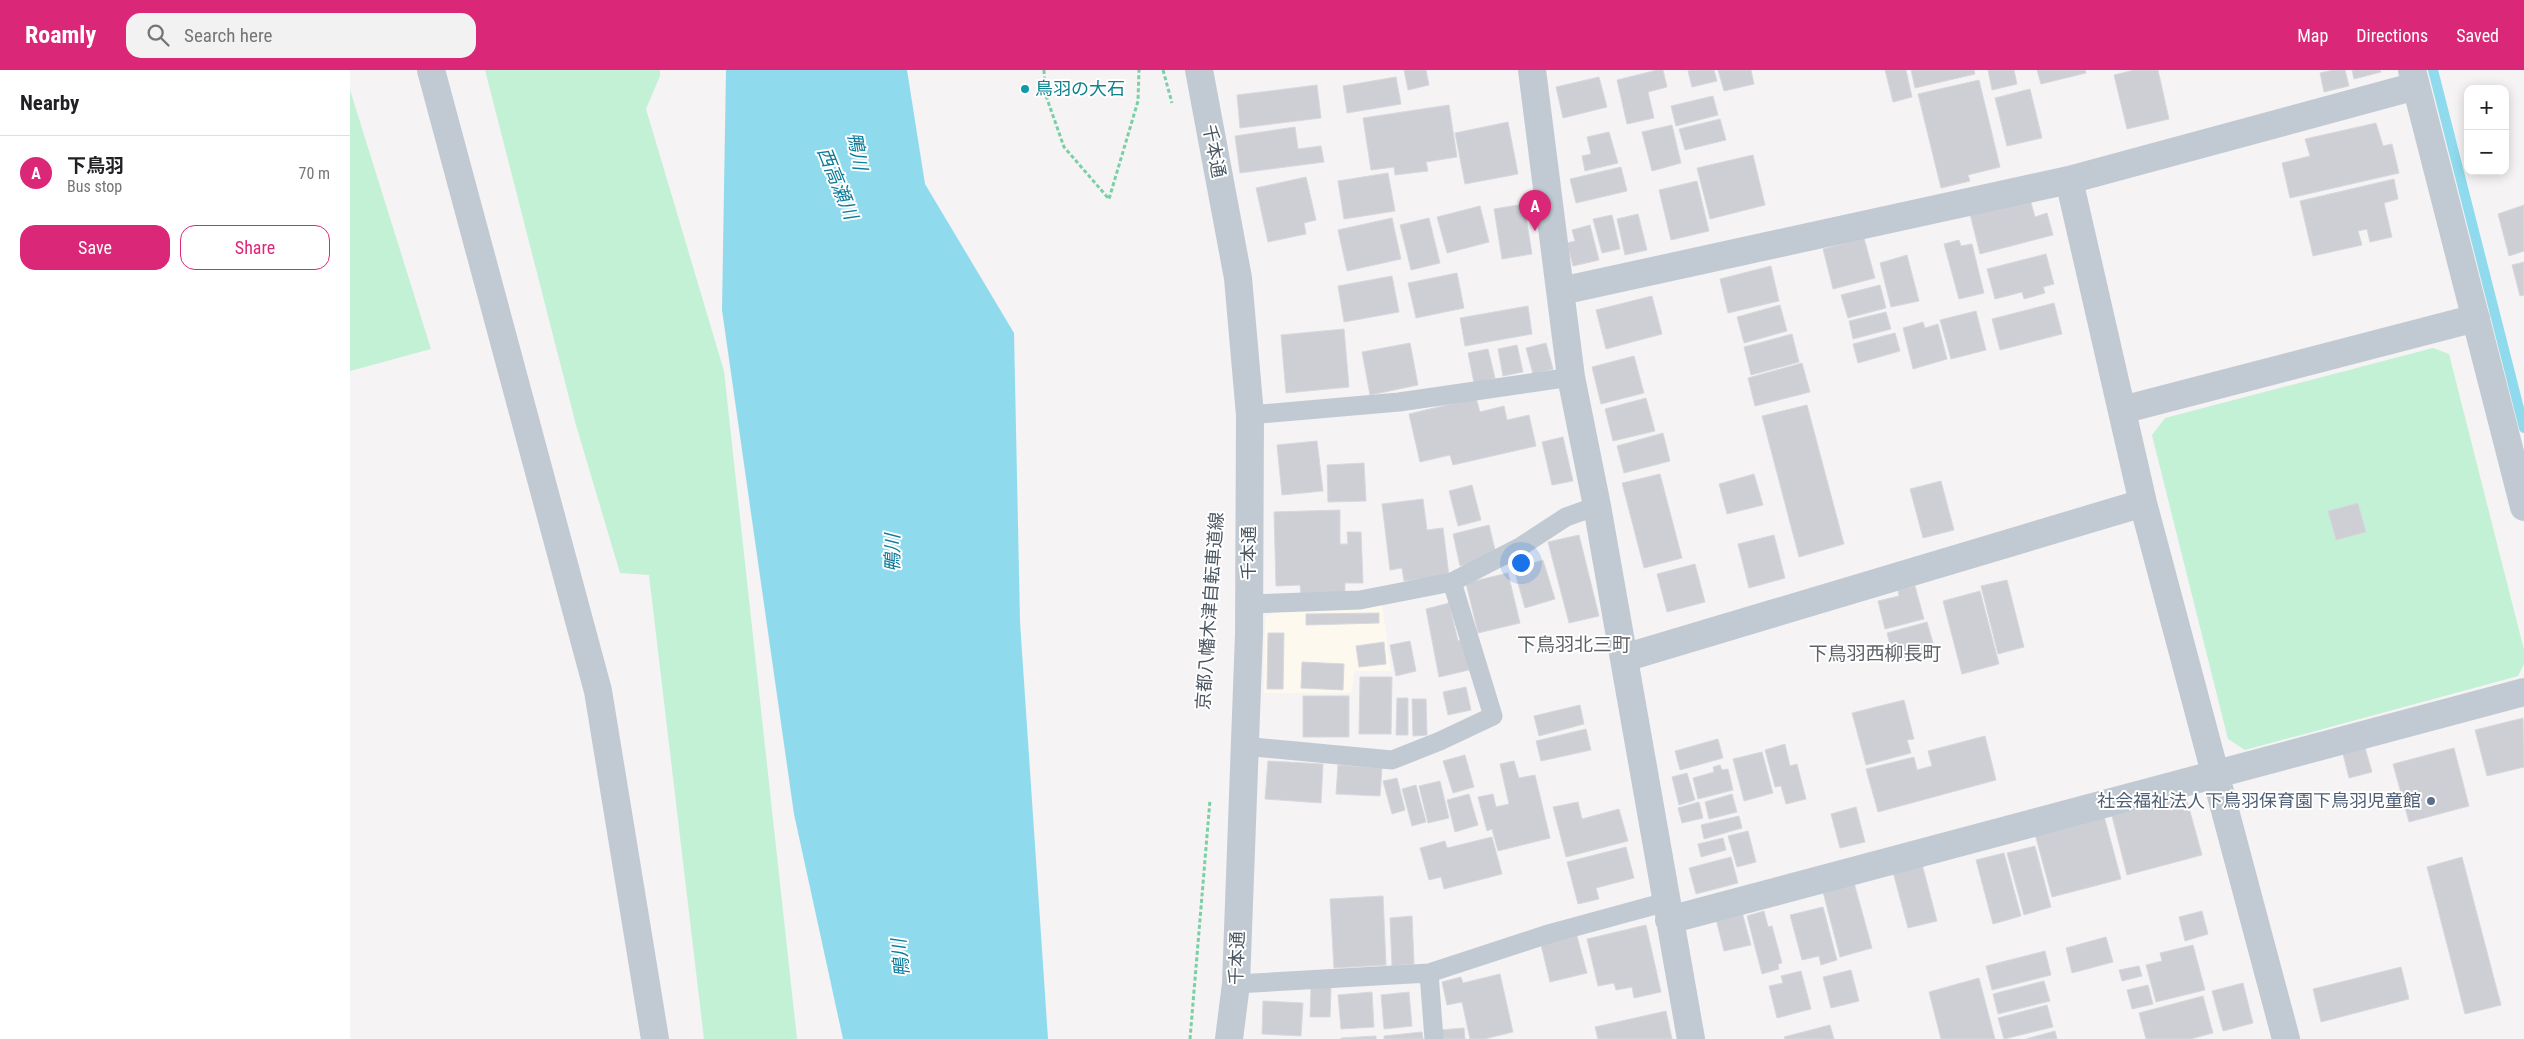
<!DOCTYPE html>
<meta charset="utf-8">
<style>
body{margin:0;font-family:"Roboto Condensed","Noto Sans JP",sans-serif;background:#f2f2f2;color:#202124}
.controls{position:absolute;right:15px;top:15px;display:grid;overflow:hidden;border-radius:10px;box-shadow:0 2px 12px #0003}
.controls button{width:45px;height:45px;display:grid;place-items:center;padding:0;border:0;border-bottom:1px solid #e0e0e0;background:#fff;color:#202124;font:25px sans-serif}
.you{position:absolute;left:1170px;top:492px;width:18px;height:18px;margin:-12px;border:4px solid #fff;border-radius:50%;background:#1a73e8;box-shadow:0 0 0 8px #1a73e833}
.badge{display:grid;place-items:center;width:32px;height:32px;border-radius:50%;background:#db2777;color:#fff;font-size:16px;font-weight:700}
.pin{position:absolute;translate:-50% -41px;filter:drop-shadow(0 1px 2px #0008)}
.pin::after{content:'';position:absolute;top:26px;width:18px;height:15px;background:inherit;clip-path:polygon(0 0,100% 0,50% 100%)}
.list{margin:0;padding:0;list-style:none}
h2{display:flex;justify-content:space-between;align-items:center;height:65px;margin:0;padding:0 20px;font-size:21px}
h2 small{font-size:16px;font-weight:400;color:#757577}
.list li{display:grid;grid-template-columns:32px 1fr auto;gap:15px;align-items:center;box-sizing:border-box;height:75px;padding:0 20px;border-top:1px solid #e0e0e0}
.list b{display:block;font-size:19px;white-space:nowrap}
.list p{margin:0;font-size:16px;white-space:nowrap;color:#757577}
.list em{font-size:16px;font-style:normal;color:#757577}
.actions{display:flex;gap:10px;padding:15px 20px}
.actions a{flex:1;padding:11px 0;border:1px solid #db2777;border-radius:15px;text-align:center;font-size:18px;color:#db2777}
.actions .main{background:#db2777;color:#fff}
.icon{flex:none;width:28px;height:28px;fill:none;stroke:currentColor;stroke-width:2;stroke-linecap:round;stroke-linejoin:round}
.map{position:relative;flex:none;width:2174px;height:969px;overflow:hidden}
header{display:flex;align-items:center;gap:30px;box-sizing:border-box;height:70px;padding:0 25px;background:#db2777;color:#fff}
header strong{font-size:24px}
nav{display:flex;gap:28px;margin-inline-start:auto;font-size:18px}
.search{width:350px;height:45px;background:#f2f2f2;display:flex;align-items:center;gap:12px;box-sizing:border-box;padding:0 18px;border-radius:15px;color:#757577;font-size:19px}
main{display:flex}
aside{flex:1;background:#fff}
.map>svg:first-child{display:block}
.commercial{fill:#fdf9ef}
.green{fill:#c3f1d5}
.water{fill:#90daee}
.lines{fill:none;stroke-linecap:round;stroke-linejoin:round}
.stream{stroke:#90daee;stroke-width:10}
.building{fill:#cdcfd5;stroke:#d7d9de}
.path{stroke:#7ad0a6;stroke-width:3;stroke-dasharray:4 2.5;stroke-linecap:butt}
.service{stroke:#c1cad2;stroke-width:19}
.minor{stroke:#c1cad2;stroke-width:28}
.culture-dot{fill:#0f9aa8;stroke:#fff;stroke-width:2}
.service-dot{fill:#5c6f8a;stroke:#fff;stroke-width:2}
.labels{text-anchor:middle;stroke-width:4;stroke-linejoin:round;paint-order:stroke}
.culture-label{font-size:18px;fill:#0d838f;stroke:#fff;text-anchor:start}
.street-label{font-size:18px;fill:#4a5661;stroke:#fff}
.service-label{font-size:18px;fill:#4e5e75;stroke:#fff;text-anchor:end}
.water-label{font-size:19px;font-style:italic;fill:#0c7c9b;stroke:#fff}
.neighbourhood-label{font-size:19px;fill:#5f6368;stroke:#fff}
</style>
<header>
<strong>Roamly</strong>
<div class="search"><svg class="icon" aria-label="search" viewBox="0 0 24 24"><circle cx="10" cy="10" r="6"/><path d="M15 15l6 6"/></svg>Search here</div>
<nav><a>Map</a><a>Directions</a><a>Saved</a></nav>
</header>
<main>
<aside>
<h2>Nearby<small></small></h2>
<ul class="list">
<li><span class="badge">A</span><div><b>下鳥羽</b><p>Bus stop</p></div><em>70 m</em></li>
</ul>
<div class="actions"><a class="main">Save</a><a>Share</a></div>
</aside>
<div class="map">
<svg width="2174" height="969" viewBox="0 0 2174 969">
<rect width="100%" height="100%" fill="#f5f3f3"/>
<path class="commercial" d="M1032,533L1041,601H1004L1002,623H914L915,548L930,538Z"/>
<path class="green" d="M135,0H310V6L296,39L374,301L447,969H354L299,505L270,503L226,355Z
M0,20L81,279L0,301Z
M2083,278L2099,284L2174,580V594L2168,606L1895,680L1878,669L1802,365L1815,348Z"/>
<path class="water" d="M376,0H557L575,114L664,263L670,552L698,969H493L444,744L372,240Z"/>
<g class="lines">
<path class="stream" d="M2083,0L2174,358"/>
</g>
<path class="building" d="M1054,0H1076L1079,15L1058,20Z
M1307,0H1313L1317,17L1298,22L1304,48L1277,54L1267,10Z
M1343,0H1364L1367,11L1342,17L1338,1Z
M1368,0H1401L1404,14L1374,21Z
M1535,0H1556L1562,27L1543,32Z
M1561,0H1624L1625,4L1565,18Z
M1638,0H1664L1667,14L1642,20Z
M1687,0H1735L1736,3L1691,14Z
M1784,0H1808L1819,49L1777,59L1764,5Z
M1983,0H1995L1999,16L1974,22L1970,3Z
M2002,0H2030L2031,2L2004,9Z
M1046,7L1051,34L997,43L993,16Z
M1249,7L1257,37L1213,48L1206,17Z
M1629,10L1650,97L1618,105L1620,111L1591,118L1568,24Z
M967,15L971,48L890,58L887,25Z
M1680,19L1692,68L1657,76L1645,28Z
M1363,26L1368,45L1326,56L1321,36Z
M1099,35L1107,87L1076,92L1078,101L1045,105L1044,97L1021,100L1013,48Z
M1370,49L1376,70L1335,80L1329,59Z
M1158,52L1168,104L1115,114L1105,63Z
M2026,53L2033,76L2042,74L2049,103L1940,128L1932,93L1960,86L1955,69Z
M1322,55L1331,93L1302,101L1292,62Z
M945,57L948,79L971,76L974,92L890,103L885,66Z
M1259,62L1268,93L1235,101L1232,86L1241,84L1237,67Z
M1403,85L1415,135L1360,149L1347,98Z
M1271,97L1277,121L1226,133L1220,109Z
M1038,103L1045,141L994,149L988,111Z
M956,107L966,150L954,153L956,164L918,172L906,118Z
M2044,109L2048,129L2034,133L2042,167L2020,172L2017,159L2008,161L2012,175L1963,186L1950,131Z
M1347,111L1359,161L1321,170L1309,120Z
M1680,129L1685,147L1697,143L1703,165L1630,184L1620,144Z
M1174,134L1182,184L1152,189L1144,139Z
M2174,135V181L2159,186L2148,144Z
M1130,136L1139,172L1097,183L1087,147Z
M1288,144L1297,180L1275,185L1267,149Z
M1262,145L1270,179L1252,183L1243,149Z
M1042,148L1051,189L997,201L988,160Z
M1079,148L1090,193L1061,200L1050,155Z
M1240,155L1249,190L1223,196L1217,173L1225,171L1222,160Z
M1514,168L1525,208L1483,219L1473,179Z
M1609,170L1611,176L1622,174L1634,223L1609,229L1594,174Z
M1696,184L1704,214L1693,217L1695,223L1674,229L1672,222L1645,229L1637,199Z
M1557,185L1569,231L1541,237L1530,193Z
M2174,192V225L2170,226L2162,195Z
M1421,196L1429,231L1378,243L1370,209Z
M1107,203L1114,238L1066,248L1058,213Z
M1042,206L1049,242L994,252L988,216Z
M1530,215L1536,238L1498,248L1491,225Z
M1302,226L1312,264L1256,279L1246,240Z
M1704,233L1712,264L1650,280L1642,249Z
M1430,235L1437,261L1394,273L1387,247Z
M1178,236L1182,264L1115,276L1110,248Z
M1626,241L1636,280L1601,289L1590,250Z
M1536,242L1541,259L1503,269L1499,251Z
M1573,252L1575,258L1588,254L1597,289L1563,299L1553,258Z
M994,259L999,317L936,323L931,265Z
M1545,263L1550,281L1508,293L1503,274Z
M1442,264L1449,292L1401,305L1394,277Z
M1060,273L1068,315L1020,325L1012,282Z
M1196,273L1203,299L1183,304L1176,278Z
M1167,275L1173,302L1153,306L1148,279Z
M1138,279L1145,308L1124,313L1118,283Z
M1284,286L1294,323L1251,334L1242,297Z
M1452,293L1460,322L1405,336L1398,308Z
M1126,328L1130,342L1154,336L1157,350L1179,345L1186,376L1103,395L1100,385L1070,392L1059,344Z
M1296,328L1305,361L1263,371L1255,339Z
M1457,335L1494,474L1449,487L1412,346Z
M1313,363L1320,391L1274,403L1267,376Z
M1213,367L1223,411L1202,415L1192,372Z
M967,371L973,421L932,425L927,375Z
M1014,393L1016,431L978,432L977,395Z
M1310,404L1332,488L1294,498L1272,413Z
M1404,404L1413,435L1377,444L1369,414Z
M1591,411L1604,460L1573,468L1560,419Z
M1122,415L1131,450L1108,456L1099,421Z
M1073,429L1077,460L1093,458L1099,506L1054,511L1052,498L1040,500L1032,434Z
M2008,433L2016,462L1986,470L1978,441Z
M990,440V474H998L997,462H1011L1013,513H995V524L951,526L950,515L926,516L924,442Z
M1139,455L1147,488L1110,496L1103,464Z
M1229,465L1249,546L1219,553L1198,472Z
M1424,465L1435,508L1399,518L1388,474Z
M1193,490L1205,529L1175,538L1164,499Z
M1345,494L1355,532L1317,542L1307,504Z
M1158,503L1170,553L1128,563L1116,513Z
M1657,510L1674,577L1648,584L1631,516Z
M1565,516L1574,549L1535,559L1528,531L1549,526L1548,520Z
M1630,521L1649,594L1612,604L1593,531Z
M1099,533L1108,571L1112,569L1119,600L1089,607L1076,539Z
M1029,543V553L956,555V544Z
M1577,552L1585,580L1544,590L1537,563Z
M918,563H934L933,619H917Z
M1060,571L1066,601L1046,606L1040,575Z
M1034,572L1036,594L1009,597L1006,576Z
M952,592L994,594L993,620L951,618Z
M1010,607H1042L1041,664H1009Z
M1116,617L1121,640L1098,645L1093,622Z
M953,626H999V667H953Z
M1047,628H1058V665H1046Z
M1062,629H1076L1077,665L1063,666Z
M1554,630L1564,669L1557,670L1561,683L1516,695L1502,643Z
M1230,635L1234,654L1189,666L1184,646Z
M2173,648L2174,697L2137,706L2125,660Z
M1236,659L1241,680L1191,691L1186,671Z
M1635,666L1646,710L1528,742L1516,699L1564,687L1567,700L1582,696L1578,681Z
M1368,669L1373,688L1330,700L1325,681Z
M1435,674L1440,696L1447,694L1456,729L1436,734L1431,716L1425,717L1415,680Z
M2014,674L2022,702L1999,708L1992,680Z
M2104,678L2119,736L2059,752L2043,694Z
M1412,682L1423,723L1394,731L1383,689Z
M1115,685L1124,717L1103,723L1093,691Z
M918,691L973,694L971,733L915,729Z
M1164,691L1169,708L1185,705L1200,768L1148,781L1142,759L1137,761L1128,727L1143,724L1146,737L1159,734L1150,694Z
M988,695L1032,698L1030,726L986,724Z
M1370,695L1372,700L1378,699L1383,720L1348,729L1343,708L1364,702L1363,697Z
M1337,703L1345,730L1329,735L1322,707Z
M1047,708L1055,740L1042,744L1033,711Z
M1090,711L1099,748L1078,753L1069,716Z
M1066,715L1076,752L1062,756L1052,719Z
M1119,724L1128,755L1105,762L1097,730Z
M1382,724L1387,742L1359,749L1355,732Z
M1836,727L1852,785L1777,805L1762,746Z
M1228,732L1232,749L1269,739L1278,771L1216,787L1203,737Z
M1349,732L1353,748L1332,753L1328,738Z
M1506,737L1515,772L1490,778L1481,744Z
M1389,746L1392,758L1354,769L1351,755Z
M1754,746L1771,809L1702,827L1685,764Z
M1398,761L1406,792L1387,797L1378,766Z
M1142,767L1152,804L1094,819L1091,807L1079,810L1070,778L1095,771L1097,778Z
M1373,768L1376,780L1351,787L1348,774Z
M1685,776L1701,837L1674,845L1657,783Z
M1276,777L1284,808L1246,818L1249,829L1228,834L1217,792Z
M1654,783L1671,846L1643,854L1626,790Z
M1381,787L1388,813L1346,824L1339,798Z
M2112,787L2151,935L2115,944L2077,797Z
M1572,794L1587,851L1558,858L1543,802Z
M1503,809L1522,878L1490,887L1472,818Z
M1033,826L1036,895L984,898L980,829Z
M1473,837L1487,890L1471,895L1469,886L1452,890L1440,845Z
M1414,841L1418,857L1422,856L1432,893L1428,894L1429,899L1412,904L1397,846Z
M1852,841L1858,864L1835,871L1829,847Z
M1392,842L1401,875L1374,881L1366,849Z
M1062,846L1064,894L1042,896L1040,848Z
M1296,855L1311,922L1284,928L1282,917L1266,920L1264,913L1248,916L1237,869Z
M1227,866L1237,903L1200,912L1191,875Z
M1756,867L1763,892L1722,903L1716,878Z
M1843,875L1855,920L1806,932L1796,895L1812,891L1810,883Z
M1695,881L1701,905L1642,920L1636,896Z
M1789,896L1792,906L1772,911L1769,900Z
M2051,897L2059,929L1971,952L1963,919Z
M1501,900L1509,931L1481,938L1473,907Z
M1451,901L1461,939L1427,948L1419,916L1433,913L1431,906Z
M1150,904L1163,962L1134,969H1120L1112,932L1097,935L1092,912L1111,907L1113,913Z
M1629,908L1645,969H1591L1579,922Z
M1694,911L1700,931L1648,944L1643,924Z
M1893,913L1903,953L1873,961L1862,921Z
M1798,915L1803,934L1782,939L1777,920Z
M961,917H981L980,947H960Z
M1022,922L1024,957L991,959L988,925Z
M1059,922L1062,956L1034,959L1031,925Z
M1853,926L1863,963L1840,969H1796L1789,943Z
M913,931L953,933L951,966L912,964Z
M1697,935L1703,957L1654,969L1648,948Z
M1316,941L1322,969H1248L1245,957Z
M1480,955L1484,969H1435L1434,967Z
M1114,958L1115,969H1090V960Z
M1705,961L1707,969H1676Z
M1072,962L1073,969H1034V966Z
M1026,966V969H991V968Z"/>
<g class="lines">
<path class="path" d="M694,0L695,23L714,77L759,129L788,31L789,0
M813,0L822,33
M840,969L860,730"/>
<path class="service" d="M900,345L1049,332L1221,307
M899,534L1010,530L1102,512
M893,676L1042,690L1090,671L1143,646L1102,512L1170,477L1216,447L1247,436
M1079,903L1084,969
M886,914L1079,903L1195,865L1316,832"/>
<path class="minor" d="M81,0L248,621L305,969
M849,0L888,208L900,345L899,564L886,914L879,969
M1182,0L1221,307L1247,436L1341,969
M2062,0L2174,437
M1719,110L1793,433L1936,969
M1211,221L1719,110L2066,16
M1772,340L2126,248
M1274,588L1793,433
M1319,850L2174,622"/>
</g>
<circle class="culture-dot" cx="675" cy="19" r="5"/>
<circle class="service-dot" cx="2081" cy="731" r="5"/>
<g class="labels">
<g class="culture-label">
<text x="685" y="25">鳥羽の大石</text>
</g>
<g class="street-label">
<text transform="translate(864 81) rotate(79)" y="6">千本通</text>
<text transform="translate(899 483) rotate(-90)" y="6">千本通</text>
<text transform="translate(860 541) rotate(-86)" y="6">京都八幡木津自転車道線</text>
<text transform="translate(887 888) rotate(-88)" y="6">千本通</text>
</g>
<g class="service-label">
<text x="2071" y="737">社会福祉法人下鳥羽保育園下鳥羽児童館</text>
</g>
<g class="water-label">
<text transform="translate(508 81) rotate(80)" y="7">鴨川</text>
<text transform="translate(488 113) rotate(68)" y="7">西高瀬川</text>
<text transform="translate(542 483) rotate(-90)" y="7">鴨川</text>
<text transform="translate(550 888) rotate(-96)" y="7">鴨川</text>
</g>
<g class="neighbourhood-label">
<text x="1224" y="581">下鳥羽北三町</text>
<text x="1525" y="590">下鳥羽西柳長町</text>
</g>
</g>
</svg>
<div class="controls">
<button>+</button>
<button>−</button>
</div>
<div class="you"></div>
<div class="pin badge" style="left:1185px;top:161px">A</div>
</div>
</main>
